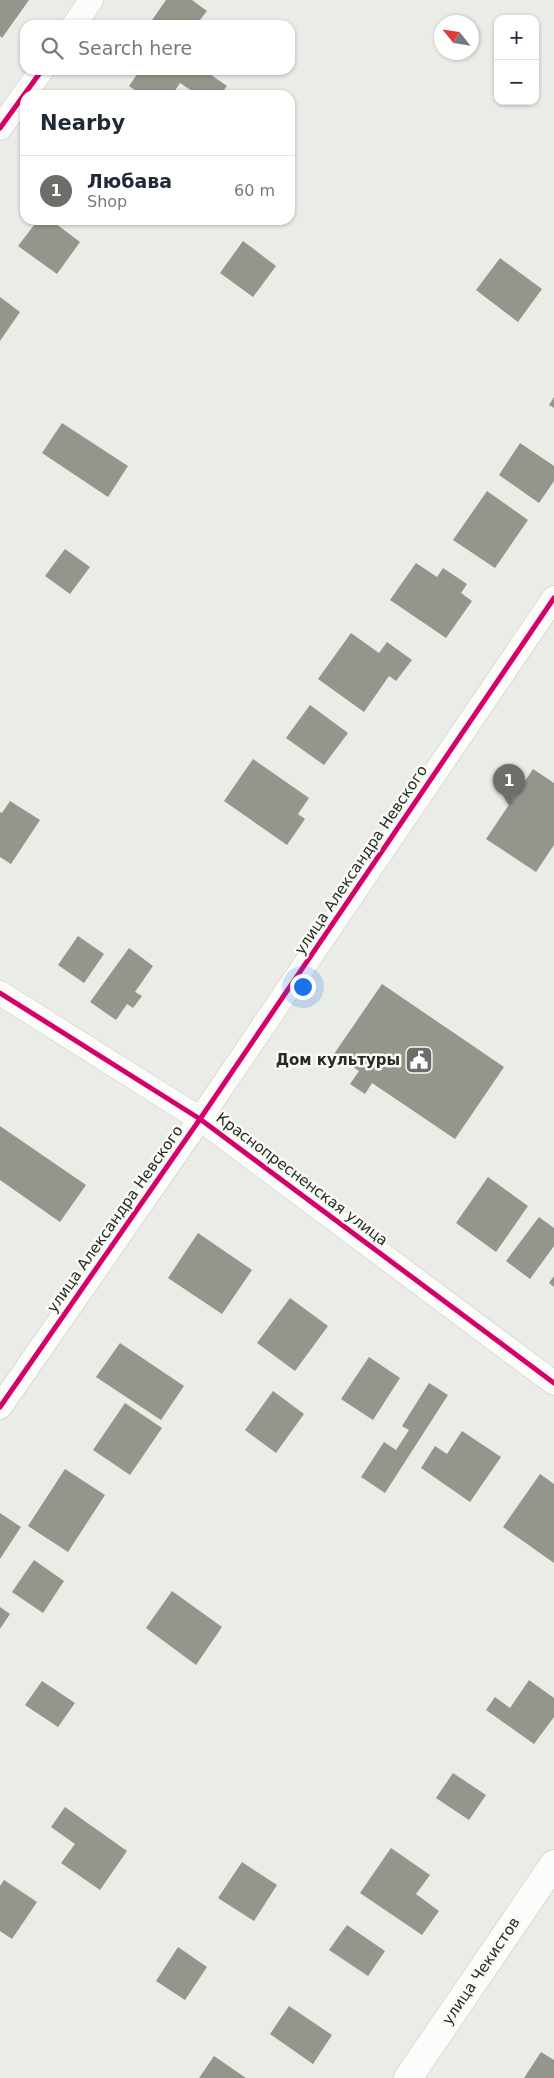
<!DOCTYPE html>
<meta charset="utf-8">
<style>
body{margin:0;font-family:"DejaVu Sans",sans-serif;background:#f6f6f7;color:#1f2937}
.controls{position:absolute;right:15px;top:15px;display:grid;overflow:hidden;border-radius:10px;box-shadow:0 1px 4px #0004}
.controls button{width:45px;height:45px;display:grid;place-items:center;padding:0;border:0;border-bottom:1px solid #e0e1e3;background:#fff;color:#1f2937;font:25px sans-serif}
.compass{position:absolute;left:434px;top:15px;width:45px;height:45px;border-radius:50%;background:#fff;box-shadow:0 1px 4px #0004;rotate:300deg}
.you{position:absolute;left:302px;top:986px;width:18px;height:18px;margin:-12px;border:4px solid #fff;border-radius:50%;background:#1a73e8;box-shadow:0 0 0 8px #1a73e833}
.badge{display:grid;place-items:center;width:32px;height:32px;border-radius:50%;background:#6d6e6a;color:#fff;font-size:16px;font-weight:700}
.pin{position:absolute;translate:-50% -41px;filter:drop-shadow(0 1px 2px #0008)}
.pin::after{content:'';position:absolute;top:26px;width:18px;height:15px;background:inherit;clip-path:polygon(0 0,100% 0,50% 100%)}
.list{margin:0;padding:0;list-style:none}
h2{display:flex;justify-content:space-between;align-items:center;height:65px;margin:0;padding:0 20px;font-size:21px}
h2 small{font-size:16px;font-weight:400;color:#747a83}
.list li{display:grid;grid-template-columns:32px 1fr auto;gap:15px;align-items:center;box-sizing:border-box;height:70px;padding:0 20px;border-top:1px solid #e0e1e3}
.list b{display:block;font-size:19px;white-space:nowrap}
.list p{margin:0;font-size:16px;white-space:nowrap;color:#747a83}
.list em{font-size:16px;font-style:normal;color:#747a83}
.icon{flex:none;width:28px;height:28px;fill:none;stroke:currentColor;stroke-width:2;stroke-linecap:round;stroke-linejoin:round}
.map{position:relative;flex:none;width:554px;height:2078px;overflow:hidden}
.search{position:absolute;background:#fff;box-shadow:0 1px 4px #0004;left:20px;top:20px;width:275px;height:55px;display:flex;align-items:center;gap:12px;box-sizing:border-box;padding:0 18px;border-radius:15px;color:#747a83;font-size:19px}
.panel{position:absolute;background:#fff;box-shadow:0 1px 4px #0004;left:20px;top:90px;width:275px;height:135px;border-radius:15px}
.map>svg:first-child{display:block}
.building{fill:#93968b}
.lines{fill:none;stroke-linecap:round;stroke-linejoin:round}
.street-casing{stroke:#c6c7c4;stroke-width:25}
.primary-casing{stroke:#c6c7c4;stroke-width:29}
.street{stroke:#fcfcfb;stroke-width:24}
.primary{stroke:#fcfcfb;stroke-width:28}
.cycleway-casing{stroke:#f8faf4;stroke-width:8}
.cycleway{stroke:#d6006c;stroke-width:5}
.labels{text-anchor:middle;stroke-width:5;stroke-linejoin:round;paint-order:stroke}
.street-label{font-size:15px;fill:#292a27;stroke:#f8faf4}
.poi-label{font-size:15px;font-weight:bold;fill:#292a27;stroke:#f8faf4;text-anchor:end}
</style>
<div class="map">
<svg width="554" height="2078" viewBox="0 0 554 2078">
<rect width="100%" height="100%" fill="#eaece7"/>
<path class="building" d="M0,0H29L2,38L0,36Z
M166,0H192L207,11L196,25H153L150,23Z
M140,70H204L227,86L220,95H198L180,83L172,95H142L129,86Z
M38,220H51L80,242L57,274L18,246Z
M243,241L276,266L253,297L220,273Z
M500,258L542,289L518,322L476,290Z
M0,297L20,312L0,341Z
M554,397V408L549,405Z
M62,423L128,466L108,497L42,453Z
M520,443L554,466V481L539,503L499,475Z
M487,491L528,520L495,568L453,540Z
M65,549L90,567L70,594L45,576Z
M416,563L437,577L443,568L467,584L461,593L472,601L446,638L390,600Z
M351,633L379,653L387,642L412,660L396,681L389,676L364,712L318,679Z
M310,705L348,733L324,765L286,738Z
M253,759L309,798L298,814L305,819L287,845L224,801Z
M533,769L554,783V845L536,872L486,839Z
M10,801L40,820L11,864L0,857V812L2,813Z
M78,936L104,954L84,983L58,965Z
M129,948L153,966L135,992L142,996L133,1008L127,1004L116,1020L90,1002Z
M382,984L504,1067L455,1139L372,1083L365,1094L350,1084L359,1071L334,1054Z
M0,1126L86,1185L60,1222L0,1180Z
M488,1177L528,1206L496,1252L456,1223Z
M539,1217L554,1228V1246L530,1279L506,1261Z
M198,1233L252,1270L222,1314L168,1278Z
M554,1276V1287L549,1283Z
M290,1298L328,1326L295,1371L257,1343Z
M120,1343L184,1386L161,1420L96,1377Z
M369,1357L400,1378L373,1420L341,1399Z
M429,1383L448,1395L385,1493L361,1477L384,1442L396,1450L409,1430L402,1426Z
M273,1391L304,1414L276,1453L245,1430Z
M125,1403L162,1428L130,1475L93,1450Z
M462,1431L501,1457L470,1502L421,1468L435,1446L447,1454Z
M65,1469L105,1495L68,1552L28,1526Z
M540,1474L554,1484V1563L503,1527Z
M0,1513L21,1527L0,1559Z
M34,1560L64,1581L43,1613L12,1592Z
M172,1591L222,1627L196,1665L146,1628Z
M0,1607L10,1614L0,1629Z
M529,1680L554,1698V1717L534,1744L486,1710L495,1697L510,1708Z
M42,1681L75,1703L58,1727L25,1705Z
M453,1773L486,1795L469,1820L436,1798Z
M65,1807L127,1851L100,1890L61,1863L75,1844L51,1827Z
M391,1848L430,1875L416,1894L439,1911L422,1935L360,1893Z
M242,1862L277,1885L254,1921L218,1898Z
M4,1880L37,1902L12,1939L0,1931V1886Z
M347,1925L385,1951L368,1976L329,1950Z
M178,1947L207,1967L185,2000L156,1981Z
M289,2006L332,2035L313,2064L270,2034Z
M541,2052L554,2060V2078H524Z
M214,2056L246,2078H199Z"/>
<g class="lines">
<g class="street-casing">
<path id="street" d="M74,25L91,0
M0,128L42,70
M0,993L200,1119L554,1383
M0,1407L200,1119L554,598"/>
</g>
<g class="primary-casing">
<path id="primary" d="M408,2078L554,1864"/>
</g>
<use href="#street" class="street"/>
<use href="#primary" class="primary"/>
<g class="cycleway-casing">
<path id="cycleway" d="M0,128L42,70
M0,993L200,1119L554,1383
M0,1407L200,1119L554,598"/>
</g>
<use href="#cycleway" class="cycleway"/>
</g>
<defs>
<g id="civic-square" transform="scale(1.4375)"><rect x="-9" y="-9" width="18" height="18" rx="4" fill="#6d6e6a" stroke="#f8faf4"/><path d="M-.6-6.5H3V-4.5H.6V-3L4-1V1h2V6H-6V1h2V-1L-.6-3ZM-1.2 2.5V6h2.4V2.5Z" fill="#fff"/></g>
</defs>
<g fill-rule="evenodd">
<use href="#civic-square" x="419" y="1060"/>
</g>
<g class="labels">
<g class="street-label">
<text transform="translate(361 860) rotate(-56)" y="5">улица Александра Невского</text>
<text transform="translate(302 1179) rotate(37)" y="5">Краснопресненская улица</text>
<text transform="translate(115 1219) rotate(-55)" y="5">улица Александра Невского</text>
<text transform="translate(481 1971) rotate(-56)" y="5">улица Чекистов</text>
</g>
<g class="poi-label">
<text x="400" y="1065">Дом культуры</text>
</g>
</g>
</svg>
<div class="controls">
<button>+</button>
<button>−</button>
</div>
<svg class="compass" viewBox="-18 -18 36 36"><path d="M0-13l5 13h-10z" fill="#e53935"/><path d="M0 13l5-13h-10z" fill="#747a83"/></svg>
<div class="you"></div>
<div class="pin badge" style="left:509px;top:805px">1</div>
<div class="search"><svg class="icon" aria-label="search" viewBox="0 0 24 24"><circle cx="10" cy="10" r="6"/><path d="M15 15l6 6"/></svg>Search here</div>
<section class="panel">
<h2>Nearby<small></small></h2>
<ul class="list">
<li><span class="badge">1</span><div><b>Любава</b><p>Shop</p></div><em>60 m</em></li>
</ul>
</section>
</div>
